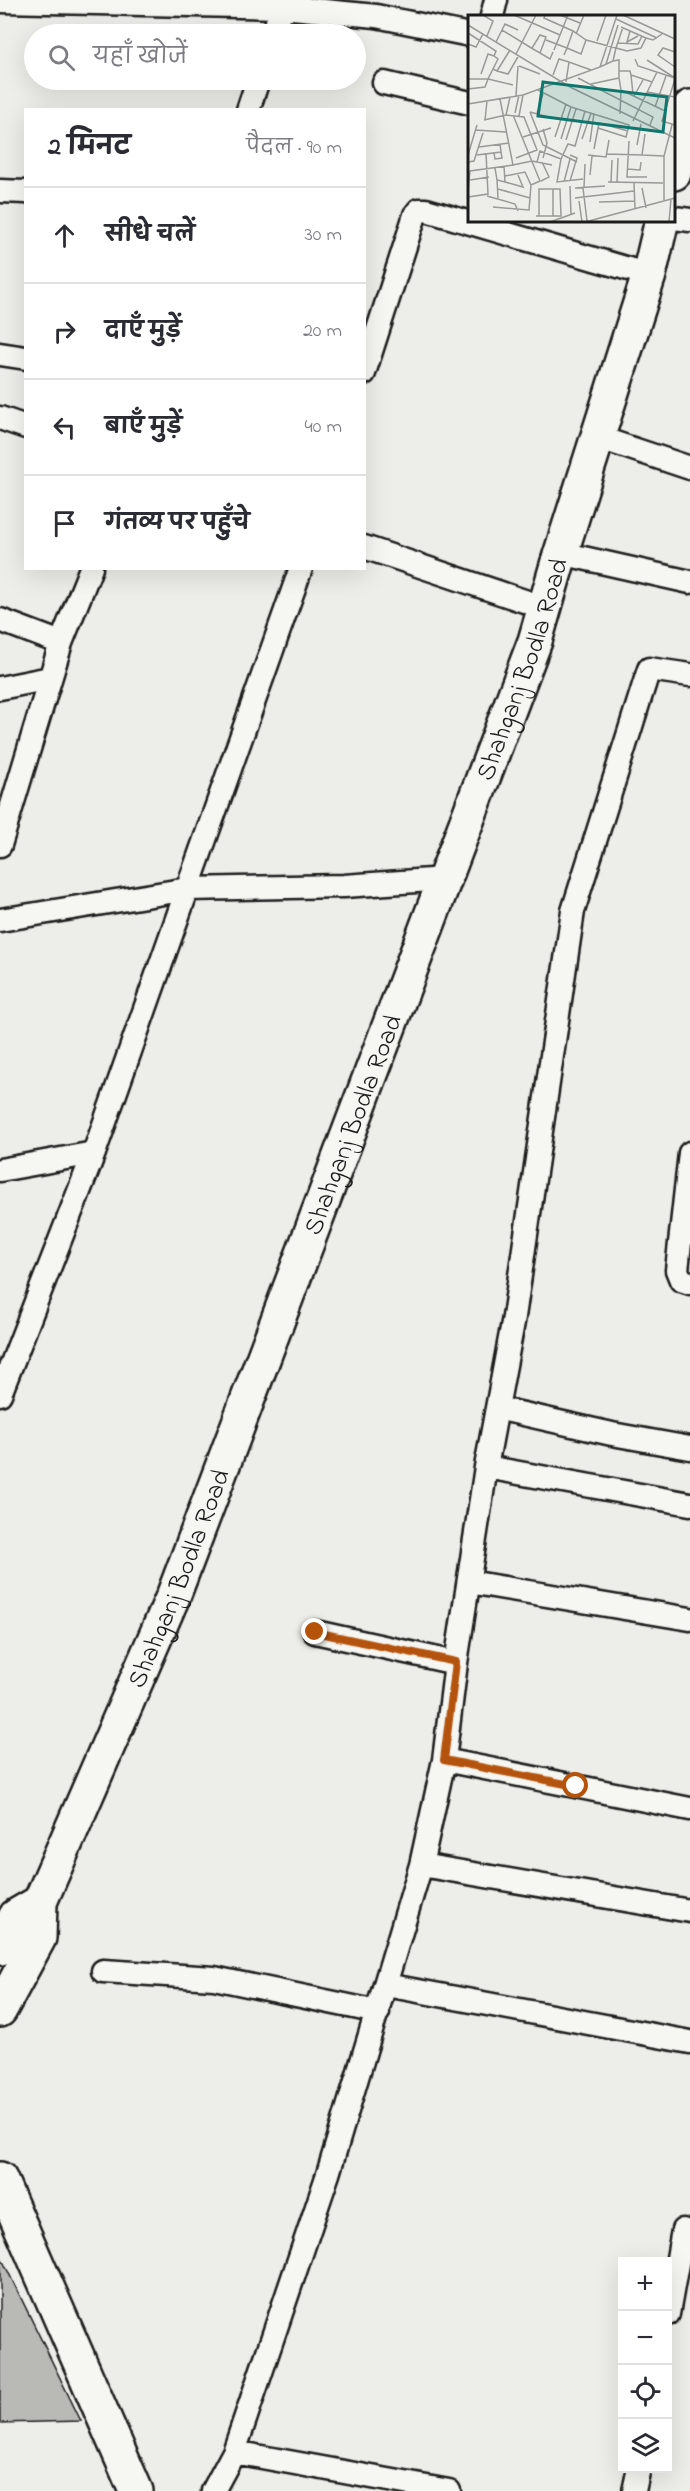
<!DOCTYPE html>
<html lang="hi">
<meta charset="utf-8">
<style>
body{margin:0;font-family:"Indie Flower","Playpen Sans Deva",sans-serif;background:#f7f7f7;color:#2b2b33}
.controls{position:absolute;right:18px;bottom:18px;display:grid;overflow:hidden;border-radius:0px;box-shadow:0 6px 24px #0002}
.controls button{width:54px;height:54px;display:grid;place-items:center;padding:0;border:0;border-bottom:2px solid #e1e1e2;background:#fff;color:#2b2b33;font:30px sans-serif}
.stop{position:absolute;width:18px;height:18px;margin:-14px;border:4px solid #b45309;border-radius:50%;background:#fff}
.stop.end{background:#b45309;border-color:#fff;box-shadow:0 2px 6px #0008}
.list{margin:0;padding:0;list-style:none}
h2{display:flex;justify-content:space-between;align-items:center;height:78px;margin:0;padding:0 24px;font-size:26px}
h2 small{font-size:20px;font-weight:400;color:#7c7c81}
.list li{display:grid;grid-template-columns:39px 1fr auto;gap:18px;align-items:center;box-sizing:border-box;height:96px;padding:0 24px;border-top:2px solid #e1e1e2}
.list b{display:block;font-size:22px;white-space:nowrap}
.list em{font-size:20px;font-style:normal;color:#7c7c81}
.icon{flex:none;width:33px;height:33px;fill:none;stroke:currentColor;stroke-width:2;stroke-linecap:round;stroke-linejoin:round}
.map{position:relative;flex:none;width:690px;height:2491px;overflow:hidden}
.search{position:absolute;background:#fff;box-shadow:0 6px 24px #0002;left:24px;top:24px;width:342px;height:66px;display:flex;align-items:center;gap:15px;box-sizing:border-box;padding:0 21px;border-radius:33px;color:#7c7c81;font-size:22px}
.panel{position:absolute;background:#fff;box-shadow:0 6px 24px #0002;left:24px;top:108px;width:342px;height:462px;border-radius:0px}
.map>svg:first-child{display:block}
.building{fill:#b9b9b6;stroke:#1c1c1c;stroke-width:1.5}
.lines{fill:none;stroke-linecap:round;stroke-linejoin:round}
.street-casing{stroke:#1c1c1c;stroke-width:27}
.secondary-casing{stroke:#1c1c1c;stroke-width:38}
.primary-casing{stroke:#1c1c1c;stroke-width:38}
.street{stroke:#f6f6f2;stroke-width:22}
.secondary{stroke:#f6f6f2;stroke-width:33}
.primary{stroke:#f6f6f2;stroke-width:33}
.route{stroke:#b45309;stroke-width:8}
.labels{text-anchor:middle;stroke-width:5;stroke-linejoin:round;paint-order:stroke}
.street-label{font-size:26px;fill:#1c1c1c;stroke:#f6f6f2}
.inset-road{fill:none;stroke:#999997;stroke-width:1.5}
.view{fill:#0f766e;fill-opacity:0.15;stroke:#0f766e;stroke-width:3}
.inset-edge{fill:none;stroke:#1c1c1c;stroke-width:3}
</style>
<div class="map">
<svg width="690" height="2491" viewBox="0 0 690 2491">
<rect width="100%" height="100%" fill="#edede9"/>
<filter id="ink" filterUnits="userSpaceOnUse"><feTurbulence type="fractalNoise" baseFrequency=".0167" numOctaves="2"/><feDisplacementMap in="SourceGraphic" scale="12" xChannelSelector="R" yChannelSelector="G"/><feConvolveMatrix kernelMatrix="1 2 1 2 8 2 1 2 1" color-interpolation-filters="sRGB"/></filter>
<g filter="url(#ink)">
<path class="building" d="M0,2255L81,2421L0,2423Z"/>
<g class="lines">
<g class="street-casing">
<path id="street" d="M0,1L282,7L376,16L470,35
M492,16L496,0
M273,34L282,7
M384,83L470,103
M248,110L258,80
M0,191L26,192
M674,218L690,220
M0,354L26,358
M364,373L415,215L419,210H426L649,275
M0,418L26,427
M597,437L690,468
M364,547L545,608
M561,553L690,582
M0,620L61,643
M0,688L50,678
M0,845L61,643L91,568
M0,920L188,889L344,886L445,879
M690,1153L677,1270L681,1280L690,1283
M0,1170L94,1153
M0,1394L94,1153L301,568
M497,1408L612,1434L690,1448
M486,1467L690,1504
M469,1582L690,1619
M315,1632L456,1663
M444,1760L690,1809
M421,1865L690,1911
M103,1971L214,1978L378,2012
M386,1985L690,2042
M668,2314L683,2230
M234,2452L449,2491
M213,2491L234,2452L328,2174L421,1865L444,1760L456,1663L486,1467L514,1317L573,911L649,669L690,675
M634,2491L639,2468"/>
</g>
<g class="secondary-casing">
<path id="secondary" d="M0,2179L136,2491"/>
</g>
<g class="primary-casing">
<g id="primary">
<path d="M674,173L690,107"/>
<path d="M0,1948L16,1916L40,1902"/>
<path id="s1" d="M0,2010L39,1938L40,1902L174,1594L535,641L557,565L649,275L662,220"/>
</g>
</g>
<use href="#street" class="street"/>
<use href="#secondary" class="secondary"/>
<use href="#primary" class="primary"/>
</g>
</g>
<g class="lines" filter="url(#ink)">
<path class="route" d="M315,1632L456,1662L444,1760L576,1786"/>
</g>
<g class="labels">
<g class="street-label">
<text dy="9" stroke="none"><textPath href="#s1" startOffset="1442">Shahganj Bodla Road</textPath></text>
<text dy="9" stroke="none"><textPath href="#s1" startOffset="956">Shahganj Bodla Road</textPath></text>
<text dy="9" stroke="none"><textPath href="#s1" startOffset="470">Shahganj Bodla Road</textPath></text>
</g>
</g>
<g transform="translate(468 15)">
<rect width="207" height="207" fill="#edede9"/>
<path class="inset-road" d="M15,0L25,6L19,21M46,0L92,20M77,0L76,3L105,16L118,25L113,39L99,33L105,16M92,0L112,8M155,0L207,24M148,4L189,23M0,10L102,72L207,123M153,12L178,23M34,15L37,9L50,15M162,16L159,27L170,21M0,18L28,36L26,41L30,44L25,54L29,56L40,59L51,40M108,19L116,0M78,25L99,33L96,40M118,25L148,33L155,12M129,26L138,0M28,27L34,15L65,34L72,38L78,22L72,20L64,33M150,28L170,29L174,21M0,29L8,32L15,19M86,35L100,0M207,37L195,33L190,40L207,52M72,38L82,44L85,37M48,39L68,0M167,44L170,51L207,63M179,45L207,63M145,46L151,45V63M138,49L150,10M51,51L72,59M132,52L145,46L148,33L159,36L173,33L178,23L185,25L194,19M25,54L20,64L45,70M29,56L42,35M151,56H162L163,60L184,67M13,59L20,39L26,41M85,60L91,44L101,47M163,60L165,79M110,63L185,102L182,110M0,64H20L17,72L0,74M207,64L194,106L207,110M98,67L101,47L123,55M123,69L151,63L153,75L197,96M70,75L103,92L161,110L158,122L130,113M179,77L207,82M48,81L50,51M166,81L175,65M0,89L55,80L132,52L149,0M187,92L198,61M62,97L75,130L109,147M62,97L84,103M47,98L51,80M69,98L75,79M152,99L153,75M38,100L42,82M51,101L55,80M16,105L38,100L56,102L69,135L48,143M17,105L19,86M165,106L189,57M75,114L79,128L75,143M7,115L38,117M55,122L83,113M87,122L98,89M93,124L103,92M114,124L123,98M98,125L108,94M161,126L159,162H179M122,127L126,98M169,130L173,109M11,132L41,128M126,134L131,108L160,116M26,138L27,144L34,143L33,137M138,139L174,140M0,140L9,110M9,140L33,137L32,129M102,140L109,143L102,166M120,140L138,142L141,125M174,140L196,141M174,140L177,119M0,147L6,146L15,118M69,147L72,136L93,144M45,150L64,146L84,150M27,153L29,165L37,167L36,151M159,154L172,155L173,147M122,160L124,141M37,161L57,157L63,170L72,166L45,100M115,164L89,167L93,144L100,129L107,131L117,96M2,165L21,162M29,165L30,183M73,166L81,162L74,147M37,167L55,172L50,160M96,167L102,144M140,167L195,168M143,167L144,145M149,168L150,143M166,168L167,194M102,171L103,200M116,172L117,149M107,173L137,171M115,173L119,206M174,173L178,193M30,174L62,183M85,174V201M0,175L2,156L45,150L32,84M19,181L47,189L50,196M0,182L20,179L18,138M107,183L166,176M196,185V141L204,110M111,186L114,207M131,187L167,186M25,192L61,195L63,170M68,201H93L92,174H71V201M82,207L107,198M117,207L207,183M201,207L203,184"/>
<path class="view" d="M75,67L199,82L195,117L70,101Z"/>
<rect width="207" height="207" class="inset-edge"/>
</g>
</svg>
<div class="controls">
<button>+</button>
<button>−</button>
<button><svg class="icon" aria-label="locate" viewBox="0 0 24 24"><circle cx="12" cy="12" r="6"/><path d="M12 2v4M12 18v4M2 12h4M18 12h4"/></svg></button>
<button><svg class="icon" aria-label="layers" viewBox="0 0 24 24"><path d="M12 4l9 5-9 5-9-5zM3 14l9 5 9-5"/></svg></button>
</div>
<div class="stop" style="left:576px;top:1786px"></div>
<div class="stop end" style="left:315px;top:1632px"></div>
<div class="search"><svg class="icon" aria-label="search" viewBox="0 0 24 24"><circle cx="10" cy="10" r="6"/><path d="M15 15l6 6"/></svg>यहाँ खोजें</div>
<section class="panel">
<h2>2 मिनट<small>पैदल · 90 m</small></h2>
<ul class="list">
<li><svg class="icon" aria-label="ahead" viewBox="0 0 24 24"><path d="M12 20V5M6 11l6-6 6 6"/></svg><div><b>सीधे चलें</b></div><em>30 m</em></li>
<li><svg class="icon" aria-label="right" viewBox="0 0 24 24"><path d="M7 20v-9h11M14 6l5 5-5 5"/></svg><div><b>दाएँ मुड़ें</b></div><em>20 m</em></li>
<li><svg class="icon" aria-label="left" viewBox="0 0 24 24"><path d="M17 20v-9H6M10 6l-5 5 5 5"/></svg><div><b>बाएँ मुड़ें</b></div><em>40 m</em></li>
<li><svg class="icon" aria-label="arrive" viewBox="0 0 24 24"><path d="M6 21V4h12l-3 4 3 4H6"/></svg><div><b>गंतव्य पर पहुँचे</b></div></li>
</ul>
</section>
</div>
